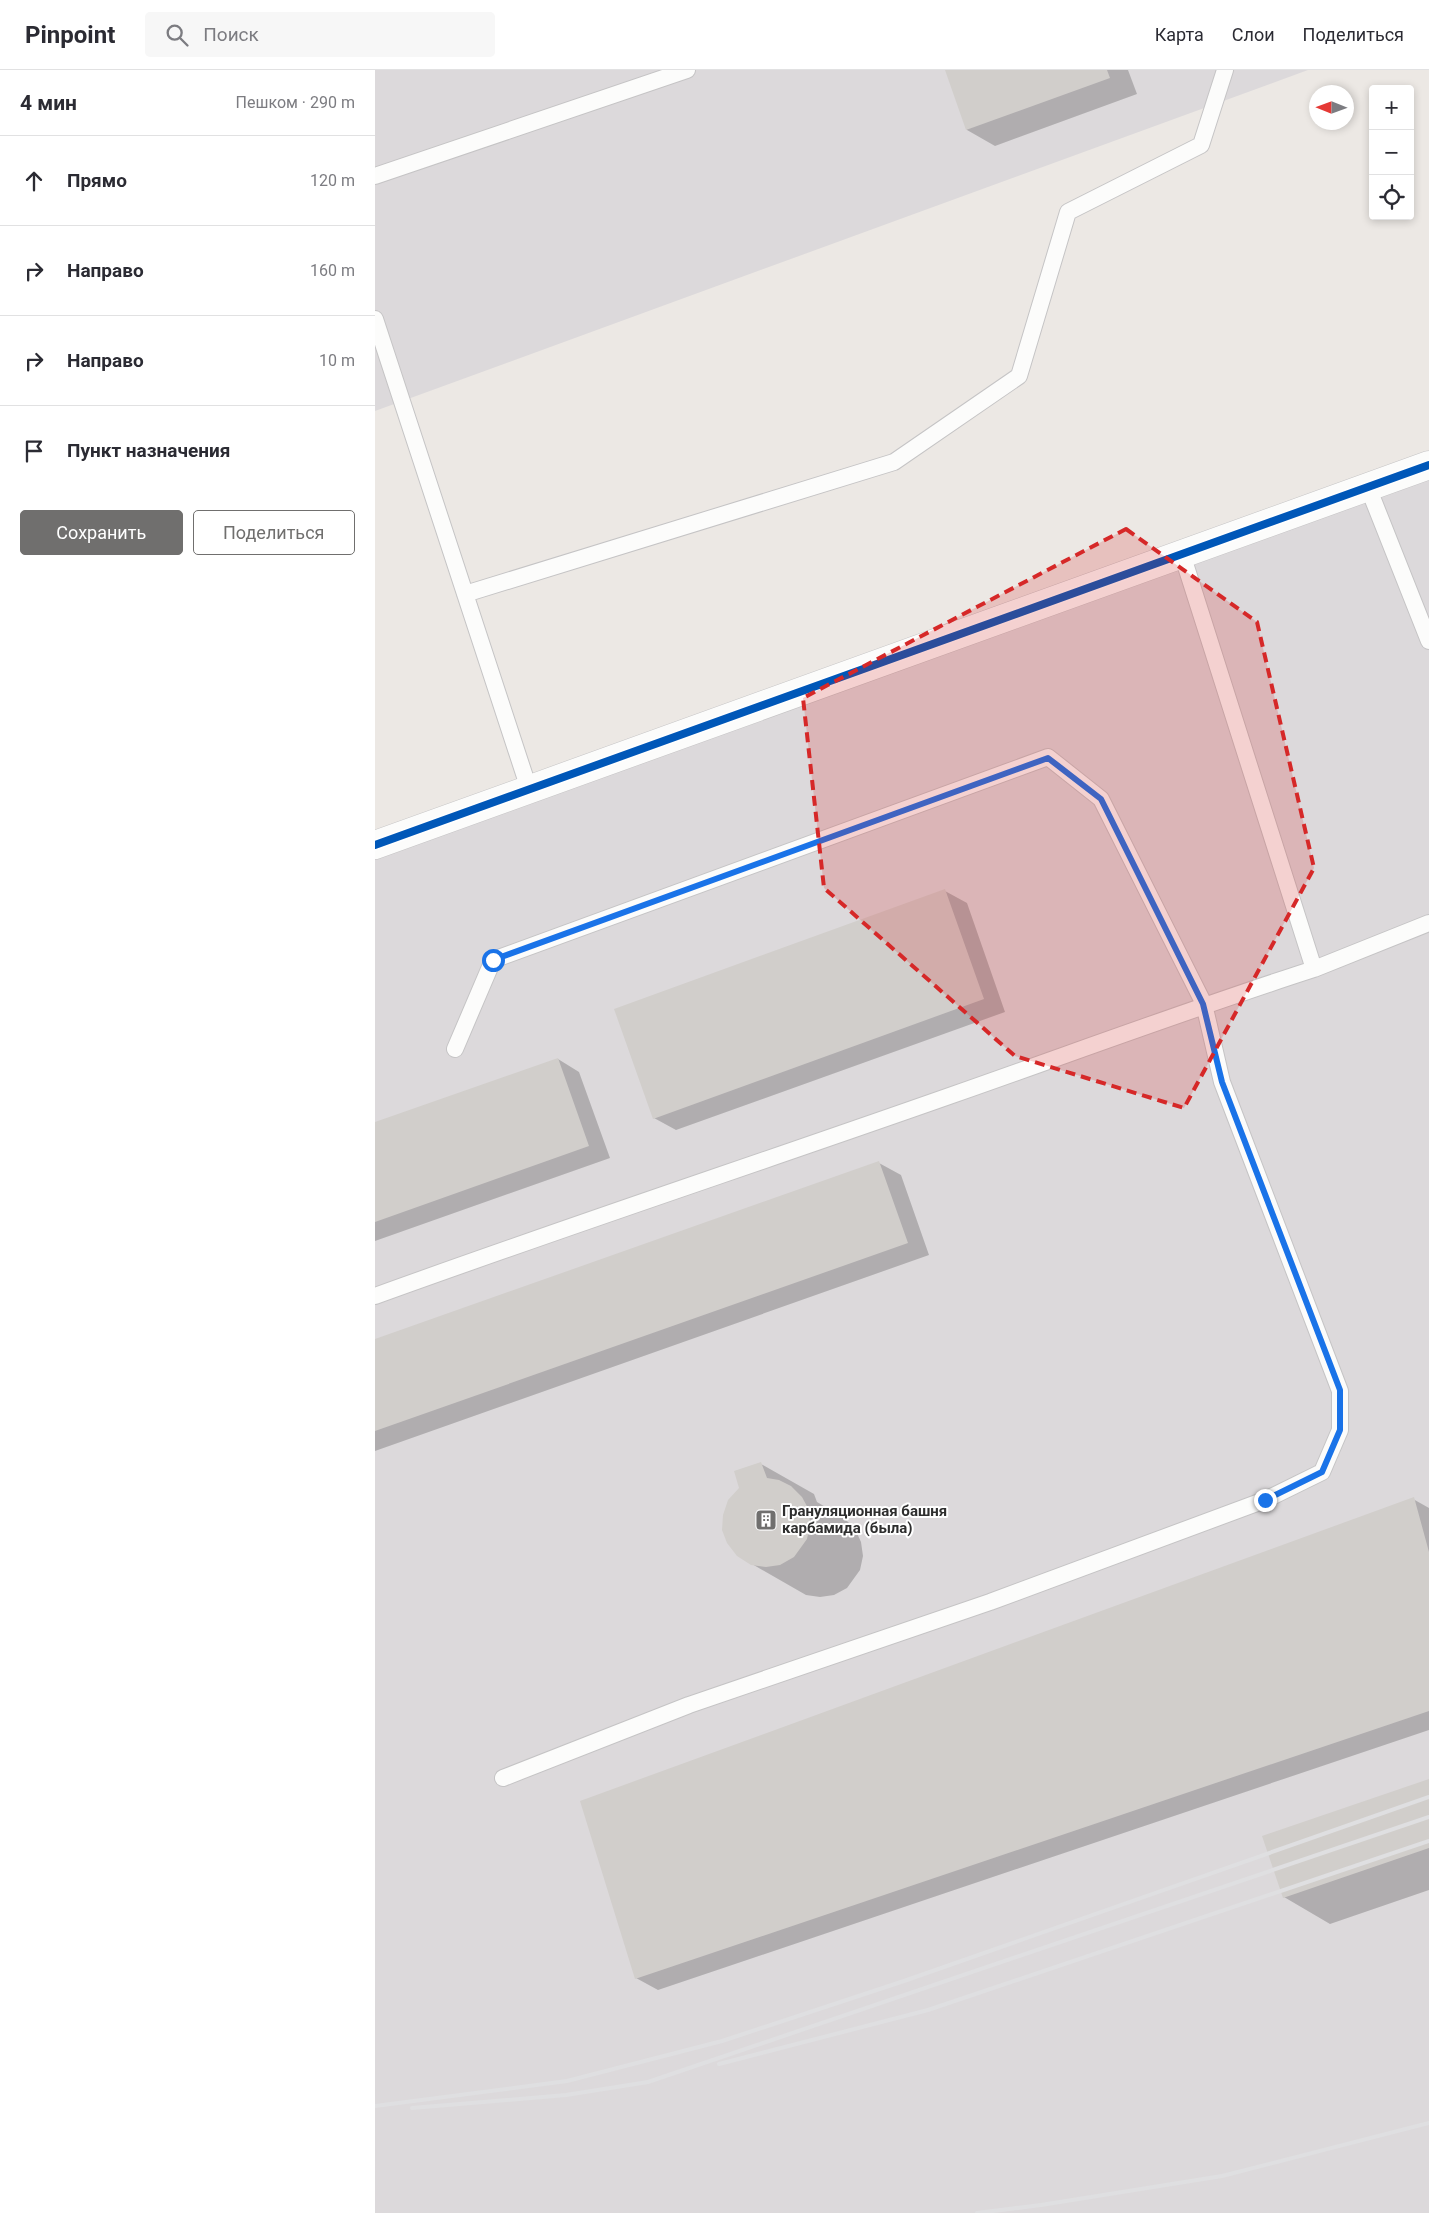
<!DOCTYPE html>
<html lang="ru">
<meta charset="utf-8">
<style>
body{margin:0;font-family:Roboto,sans-serif;background:#f7f7f7;color:#2b2b33}
.controls{position:absolute;right:15px;top:15px;display:grid;overflow:hidden;border-radius:5px;box-shadow:0 2px 8px #0003}
.controls button{width:45px;height:45px;display:grid;place-items:center;padding:0;border:0;border-bottom:1px solid #e1e1e2;background:#fff;color:#2b2b33;font:25px sans-serif}
.compass{position:absolute;left:934px;top:15px;width:45px;height:45px;border-radius:50%;background:#fff;box-shadow:0 2px 8px #0003;rotate:271deg}
.stop{position:absolute;width:15px;height:15px;margin:-11px;border:4px solid #1a73e8;border-radius:50%;background:#fff}
.stop.end{background:#1a73e8;border-color:#fff;box-shadow:0 1px 5px #0008}
.list{margin:0;padding:0;list-style:none}
h2{display:flex;justify-content:space-between;align-items:center;height:65px;margin:0;padding:0 20px;font-size:21px}
h2 small{font-size:16px;font-weight:400;color:#7c7c81}
.list li{display:grid;grid-template-columns:32px 1fr auto;gap:15px;align-items:center;box-sizing:border-box;height:90px;padding:0 20px;border-top:1px solid #e1e1e2}
.list b{display:block;font-size:19px;white-space:nowrap}
.list em{font-size:16px;font-style:normal;color:#7c7c81}
.actions{display:flex;gap:10px;padding:15px 20px}
.actions a{flex:1;padding:11px 0;border:1px solid #706f6e;border-radius:5px;text-align:center;font-size:18px;color:#706f6e}
.actions .main{background:#706f6e;color:#fff}
.icon{flex:none;width:28px;height:28px;fill:none;stroke:currentColor;stroke-width:2;stroke-linecap:round;stroke-linejoin:round}
.map{position:relative;flex:none;width:1054px;height:2143px;overflow:hidden}
header{display:flex;align-items:center;gap:30px;box-sizing:border-box;height:70px;padding:0 25px;background:#fff;border-bottom:1px solid #e1e1e2}
header strong{font-size:24px}
nav{display:flex;gap:28px;margin-inline-start:auto;font-size:18px}
.search{width:350px;height:45px;background:#f7f7f7;display:flex;align-items:center;gap:12px;box-sizing:border-box;padding:0 18px;border-radius:5px;color:#7c7c81;font-size:19px}
main{display:flex}
aside{flex:1;background:#fff}
.map>svg:first-child{display:block}
.industrial{fill:#dcd9db}
.shadow{fill:#0003}
.building{fill:#d1cecb}
.lines{fill:none;stroke-linecap:round;stroke-linejoin:round}
.lane-casing{stroke:#c5c4c5;stroke-width:18}
.street-casing{stroke:#c5c4c5;stroke-width:29}
.lane{stroke:#fcfcfb;stroke-width:16}
.street{stroke:#fcfcfb;stroke-width:28}
.rail{stroke:#dfdfe1;stroke-width:4}
.cycleway-casing{stroke:#fff;stroke-width:11}
.cycleway{stroke:#0057b8;stroke-width:8}
.route{stroke:#1a73e8;stroke-width:6}
.marked{fill:#d62828;fill-opacity:0.2;stroke:#d62828;stroke-width:4;stroke-dasharray:10 6;stroke-linejoin:round}
.labels{text-anchor:middle;stroke-width:4;stroke-linejoin:round;paint-order:stroke}
.poi-label{font-size:15px;font-weight:bold;fill:#2e2e2e;stroke:#fff;text-anchor:start}
</style>
<header>
<strong>Pinpoint</strong>
<div class="search"><svg class="icon" aria-label="search" viewBox="0 0 24 24"><circle cx="10" cy="10" r="6"/><path d="M15 15l6 6"/></svg>Поиск</div>
<nav><a>Карта</a><a>Слои</a><a>Поделиться</a></nav>
</header>
<main>
<aside>
<h2>4 мин<small>Пешком · 290 m</small></h2>
<ul class="list">
<li><svg class="icon" aria-label="ahead" viewBox="0 0 24 24"><path d="M12 20V5M6 11l6-6 6 6"/></svg><div><b>Прямо</b></div><em>120 m</em></li>
<li><svg class="icon" aria-label="right" viewBox="0 0 24 24"><path d="M7 20v-9h11M14 6l5 5-5 5"/></svg><div><b>Направо</b></div><em>160 m</em></li>
<li><svg class="icon" aria-label="right" viewBox="0 0 24 24"><path d="M7 20v-9h11M14 6l5 5-5 5"/></svg><div><b>Направо</b></div><em>10 m</em></li>
<li><svg class="icon" aria-label="arrive" viewBox="0 0 24 24"><path d="M6 21V4h12l-3 4 3 4H6"/></svg><div><b>Пункт назначения</b></div></li>
</ul>
<div class="actions"><a class="main">Сохранить</a><a>Поделиться</a></div>
</aside>
<div class="map">
<svg width="1054" height="2143" viewBox="0 0 1054 2143">
<rect width="100%" height="100%" fill="#ece8e4"/>
<path class="industrial" d="M0,0H933L0,341Z
M1054,397V2143H0V779Z"/>
<path class="shadow" d="M571,0H753L762,24L620,76L592,60Z
M570,821L592,833L630,942L301,1060L279,1048Z
M183,989L204,1002L235,1088L0,1171V1054Z
M504,1093L526,1105L554,1185L0,1381V1271Z
M386,1394L439,1424L442,1432L469,1448L480,1459L486,1472L488,1486L485,1500L472,1518L459,1525L445,1527L431,1525L377,1494Z
M1038,1429L1054,1438V1660L283,1920L261,1908Z
M1054,1710V1820L955,1854L909,1827Z"/>
<path class="building" d="M570,0H732L735,8L591,60Z
M570,819L609,929L278,1049L239,939Z
M183,988L214,1076L0,1152V1052Z
M504,1091L533,1173L0,1361V1269Z
M386,1392L392,1408L404,1410L416,1416L427,1427L434,1440L435,1455L432,1469L419,1487L405,1495L391,1497L376,1495L362,1486L352,1473L347,1460L348,1445L353,1430L364,1418L359,1401Z
M1039,1427L1054,1482V1641L260,1909L205,1731Z
M1054,1709V1778L908,1828L887,1766Z"/>
<g class="lines">
<g class="lane-casing">
<path id="lane" d="M0,106L312,0
M0,249L154,719
M993,417L1054,571
M807,484L939,899L1054,853
M90,524L519,392L644,306L693,142L826,75L850,0
M80,979L118,890L673,687L726,729L829,934L847,1012L965,1321V1360L947,1402L890,1430L615,1532L314,1635L128,1708
M0,1226C193,1156 387,1092 580,1024C700,982 818,938 939,899"/>
</g>
<g class="street-casing">
<path id="street" d="M0,775L1054,395"/>
</g>
<use href="#lane" class="lane"/>
<use href="#street" class="street"/>
<path class="rail" d="M344,1994L553,1940L1054,1771
M0,2036L192,2011L347,1971L529,1911L1054,1727
M37,2038L191,2025L273,2012L1054,1747
M602,2143L666,2135L847,2106L1054,2053"/>
<g class="cycleway-casing">
<path id="cycleway" d="M0,775L1054,395"/>
</g>
<use href="#cycleway" class="cycleway"/>
</g>
<g class="lines">
<path class="route" d="M118,890L673,688L726,729L828,934L847,1012L965,1320V1360L947,1402L890,1430"/>
</g>
<path class="marked" d="M751,459L882,552L939,798L809,1038L640,986L449,818L428,628Z"/>
<defs>
<g id="building-square" transform="scale(1.125)"><rect x="-9" y="-9" width="18" height="18" rx="4" fill="#706f6e" stroke="#fff"/><path d="M-4-6H4V6H1V3H-1V6H-4ZM-2.5-4.3h1.7v1.8h-1.7ZM.8-4.3h1.7v1.8H.8ZM-2.5-1h1.7V.8h-1.7ZM.8-1h1.7V.8H.8Z" fill="#fff"/></g>
</defs>
<g fill-rule="evenodd">
<use href="#building-square" x="391" y="1450"/>
</g>
<g class="labels">
<g class="poi-label">
<text x="407" y="1446">Грануляционная башня<tspan x="407" dy="17">карбамида (была)</tspan></text>
</g>
</g>
</svg>
<div class="controls">
<button>+</button>
<button>−</button>
<button><svg class="icon" aria-label="locate" viewBox="0 0 24 24"><circle cx="12" cy="12" r="6"/><path d="M12 2v4M12 18v4M2 12h4M18 12h4"/></svg></button>
</div>
<svg class="compass" viewBox="-18 -18 36 36"><path d="M0-13l5 13h-10z" fill="#e53935"/><path d="M0 13l5-13h-10z" fill="#7c7c81"/></svg>
<div class="stop" style="left:118px;top:890px"></div>
<div class="stop end" style="left:890px;top:1430px"></div>
</div>
</main>
